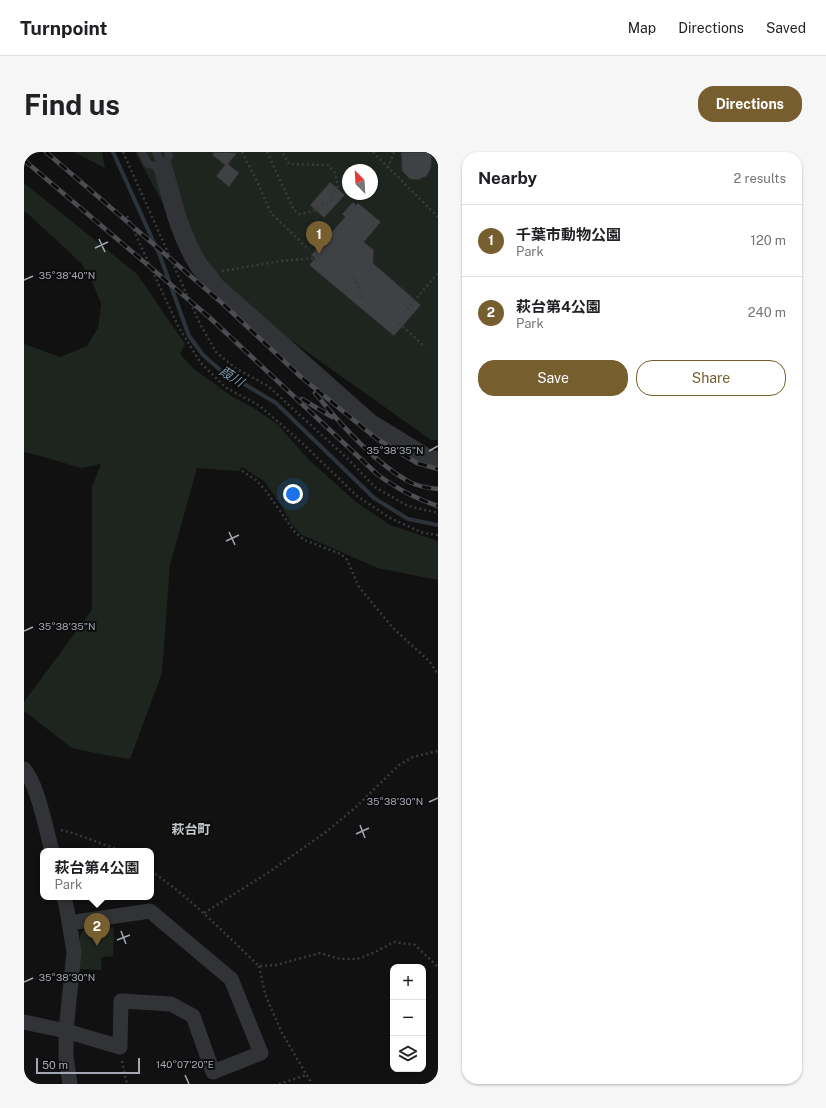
<!DOCTYPE html>
<meta charset="utf-8">
<style>
body{margin:0;font-family:"Public Sans","Noto Sans JP",sans-serif;background:#f6f6f6;color:#202124}
.controls{position:absolute;right:12px;bottom:12px;display:grid;overflow:hidden;border-radius:8px;box-shadow:0 1px 3px #0004}
.controls button{width:36px;height:36px;display:grid;place-items:center;padding:0;border:0;border-bottom:1px solid #e0e0e0;background:#fff;color:#202124;font:20px sans-serif}
.compass{position:absolute;left:318px;top:12px;width:36px;height:36px;border-radius:50%;background:#fff;box-shadow:0 1px 3px #0004;rotate:336deg}
.scale{position:absolute;left:12px;bottom:10px;width:104px;box-sizing:border-box;padding-left:4px;border:2px solid #a4a8b2;border-top:0;font-size:11px;line-height:14px;white-space:nowrap;color:#a4a8b2;-webkit-text-stroke:3px #0c0c0d;paint-order:stroke}
.you{position:absolute;left:269px;top:342px;width:14px;height:14px;margin:-10px;border:3px solid #fff;border-radius:50%;background:#1a73e8;box-shadow:0 0 0 6px #1a73e833}
.badge{display:grid;place-items:center;width:26px;height:26px;border-radius:50%;background:#765e2e;color:#fff;font-size:13px;font-weight:700}
.pin{position:absolute;translate:-50% -33px;filter:drop-shadow(0 1px 2px #0008)}
.pin::after{content:'';position:absolute;top:21px;width:14px;height:12px;background:inherit;clip-path:polygon(0 0,100% 0,50% 100%)}
.popup{position:absolute;left:16px;top:696px;width:114px;height:52px;box-sizing:border-box;display:grid;place-content:center;border-radius:8px;background:#fff;filter:drop-shadow(0 1px 3px #0005);font-size:13px;white-space:nowrap;color:#757577}
.popup b{font-size:15px;color:#202124}
.popup::after{content:'';position:absolute;left:50%;top:100%;margin-left:-8px;border:8px solid transparent;border-top-color:#fff}
.list{margin:0;padding:0;list-style:none}
h2{display:flex;justify-content:space-between;align-items:center;height:52px;margin:0;padding:0 16px;font-size:17px}
h2 small{font-size:13px;font-weight:400;color:#757577}
.list li{display:grid;grid-template-columns:26px 1fr auto;gap:12px;align-items:center;box-sizing:border-box;height:72px;padding:0 16px;border-top:1px solid #e0e0e0}
.list b{display:block;font-size:15px;white-space:nowrap}
.list p{margin:0;font-size:13px;white-space:nowrap;color:#757577}
.list em{font-size:13px;font-style:normal;color:#757577}
.actions{display:flex;gap:8px;padding:12px 16px}
.actions a{flex:1;padding:9px 0;border:1px solid #765e2e;border-radius:16px;text-align:center;font-size:14px;color:#765e2e}
.actions .main{background:#765e2e;color:#fff}
.icon{flex:none;width:22px;height:22px;fill:none;stroke:currentColor;stroke-width:2;stroke-linecap:round;stroke-linejoin:round}
.map{position:relative;flex:none;width:414px;height:932px;overflow:hidden;border-radius:16px}
header{display:flex;align-items:center;gap:24px;box-sizing:border-box;height:56px;padding:0 20px;background:#fff;border-bottom:1px solid #e0e0e0}
header strong{font-size:19px}
nav{display:flex;gap:22px;margin-inline-start:auto;font-size:14px}
.intro{display:flex;align-items:center;justify-content:space-between;box-sizing:border-box;height:96px;padding:0 24px}
h1{margin:0;font-size:28px}
.button{padding:10px 18px;border-radius:16px;background:#765e2e;color:#fff;font-size:14px;font-weight:700}
main{display:flex;gap:24px;padding:0 24px}
aside{flex:1;background:#fff;border-radius:16px;box-shadow:0 1px 3px #0004}
.map>svg:first-child{display:block}
.green{fill:#1e251f;fill-rule:evenodd}
.lines{fill:none;stroke-linecap:round;stroke-linejoin:round}
.stream{stroke:#2c333a;stroke-width:4}
.building{fill:#404145;stroke:#2b2b2e}
.path{stroke:#393a3e;stroke-width:2.5;stroke-dasharray:2 3;stroke-linecap:butt}
.service{stroke:#323337;stroke-width:8}
.minor{stroke:#323337;stroke-width:15}
.tertiary{stroke:#323337;stroke-width:19}
.rail-casing{stroke:#4c4d52;stroke-width:4.5}
.rail{stroke:#0c0c0d;stroke-width:3;stroke-dasharray:9;stroke-linecap:butt}
.ticks{fill:none;stroke:#a4a8b2;stroke-width:1.5}
.labels{text-anchor:middle;stroke-width:4;stroke-linejoin:round;paint-order:stroke}
.water-label{font-size:13px;font-style:italic;fill:#7d95aa;stroke:#0c0c0d}
.neighbourhood-label{font-size:13px;font-weight:bold;fill:#c4c7ce;stroke:#0c0c0d}
.ticks-label{font-size:10px;text-anchor:middle;fill:#a4a8b2;stroke:#0c0c0d;stroke-width:4;stroke-linejoin:round;paint-order:stroke}
</style>
<header>
<strong>Turnpoint</strong>
<nav><a>Map</a><a>Directions</a><a>Saved</a></nav>
</header>
<div class="intro"><h1>Find us</h1><a class="button">Directions</a></div>
<main>
<div class="map">
<svg width="414" height="932" viewBox="0 0 414 932">
<rect width="100%" height="100%" fill="#111112"/>
<path class="green" d="M50,0H78L81,16Z
M111,0H414V288H407L209,147L142,57ZM324,18H348V42H324Z
M0,31L113,122L161,192L156,202L171,218L188,230L207,244L228,255L253,272L285,308L332,350L366,373L414,389V428L354,416L278,383L268,373L257,353L240,329L218,315L215,319L173,316L146,413L138,521L106,607L81,603L48,596L0,559V550L68,458V335L77,312L57,316L17,304L0,300V192L36,205L63,194L74,176L77,152L68,129L57,111L3,61L0,60Z
M90,775L89,804L78,805L77,818L56,817V784L59,778Z"/>
<g class="lines">
<path class="stream" d="M89,0L136,104L165,184L179,203L195,217L252,251L350,346L384,367L414,373"/>
</g>
<path class="building" d="M190,0L213,1L204,12L215,21L205,35L192,24L201,13L188,3Z
M377,0H408L407,16L403,24L394,28L386,27L378,19Z
M306,30L321,43L300,66L286,53Z
M329,50L332,53L334,51L357,70L340,90L350,98L349,111L397,153L370,184L285,113L291,106L287,103L321,65L318,62Z"/>
<g class="lines">
<path class="path" d="M99,0L176,172L192,200L211,216L244,234L324,307L351,335L384,354L414,361
M218,0L232,27L247,61L285,98
M243,0L270,58L275,62L287,60L306,50L314,34L311,21L304,13L265,12L258,0
M349,0L414,65
M364,16L370,0
M103,64L154,174L176,210L201,235L236,254L279,292L333,344L366,366L399,381L414,383
M198,119L257,109L291,106
M330,125L339,147
M380,161L414,121
M375,171L401,195
M218,319L232,328L242,339L270,379L280,388L317,402L323,408L335,435L369,476L406,510L414,523
M37,678L49,681L97,699
M127,719C167,746 200,781 235,814L252,813L296,801L316,807H333L349,801L370,790L391,793L414,815
M180,761L245,720L302,680L332,655L375,613L389,605L414,599
M235,814L241,842L258,881L288,932
M98,909L103,932
M255,932L282,923"/>
<path class="service" d="M118,0L124,12L139,16
M132,0L139,16
M139,16L145,4L144,0"/>
<path class="minor" d="M0,617C14,633 22,678 28,699
M40,745L43,758L50,800L42,879V905L46,932
M0,870L42,879L96,895L97,849L147,852L169,864L189,920L237,901L207,827L126,759L45,771"/>
<path class="tertiary" d="M139,16C148,48 156,83 174,112C179,119 186,127 191,134L346,271L403,306L414,309"/>
<g class="rail-casing">
<path id="rail" d="M22,0L198,151L277,225L353,287L393,311L414,317
M0,8L185,165L354,323C374,337 390,346 414,354
M291,241C316,272 348,308 382,328C391,334 403,336 414,337
M278,247L308,265"/>
</g>
<use href="#rail" class="rail"/>
</g>
<path class="ticks" d="M75,87L81,100M71,96L84,90M0,128L9,124M405,299L414,294M205,380L211,393M202,389L215,383M0,479L9,475M405,650L414,646M336,673L341,686M332,682L345,676M97,779L102,792M93,788L106,783M0,830L9,826M161,923L165,932"/>
<g class="labels">
<g class="water-label">
<text transform="translate(208 224) rotate(32)" y="5">葭川</text>
</g>
<g class="neighbourhood-label">
<text x="167" y="682">萩台町</text>
</g>
</g>
<g class="ticks-label">
<text x="43" y="127">35°38'40"N</text>
<text x="371" y="302">35°38'35"N</text>
<text x="43" y="478">35°38'35"N</text>
<text x="371" y="653">35°38'30"N</text>
<text x="43" y="829">35°38'30"N</text>
<text x="161" y="916">140°07'20"E</text>
</g>
</svg>
<div class="controls">
<button>+</button>
<button>−</button>
<button><svg class="icon" aria-label="layers" viewBox="0 0 24 24"><path d="M12 4l9 5-9 5-9-5zM3 14l9 5 9-5"/></svg></button>
</div>
<svg class="compass" viewBox="-18 -18 36 36"><path d="M0-13l5 13h-10z" fill="#e53935"/><path d="M0 13l5-13h-10z" fill="#757577"/></svg>
<div class="scale">50 m</div>
<div class="you"></div>
<div class="pin badge" style="left:295px;top:102px">1</div>
<div class="pin badge" style="left:73px;top:794px">2</div>
<div class="popup"><b>萩台第4公園</b>Park</div>
</div>
<aside>
<h2>Nearby<small>2 results</small></h2>
<ul class="list">
<li><span class="badge">1</span><div><b>千葉市動物公園</b><p>Park</p></div><em>120 m</em></li>
<li><span class="badge">2</span><div><b>萩台第4公園</b><p>Park</p></div><em>240 m</em></li>
</ul>
<div class="actions"><a class="main">Save</a><a>Share</a></div>
</aside>
</main>
